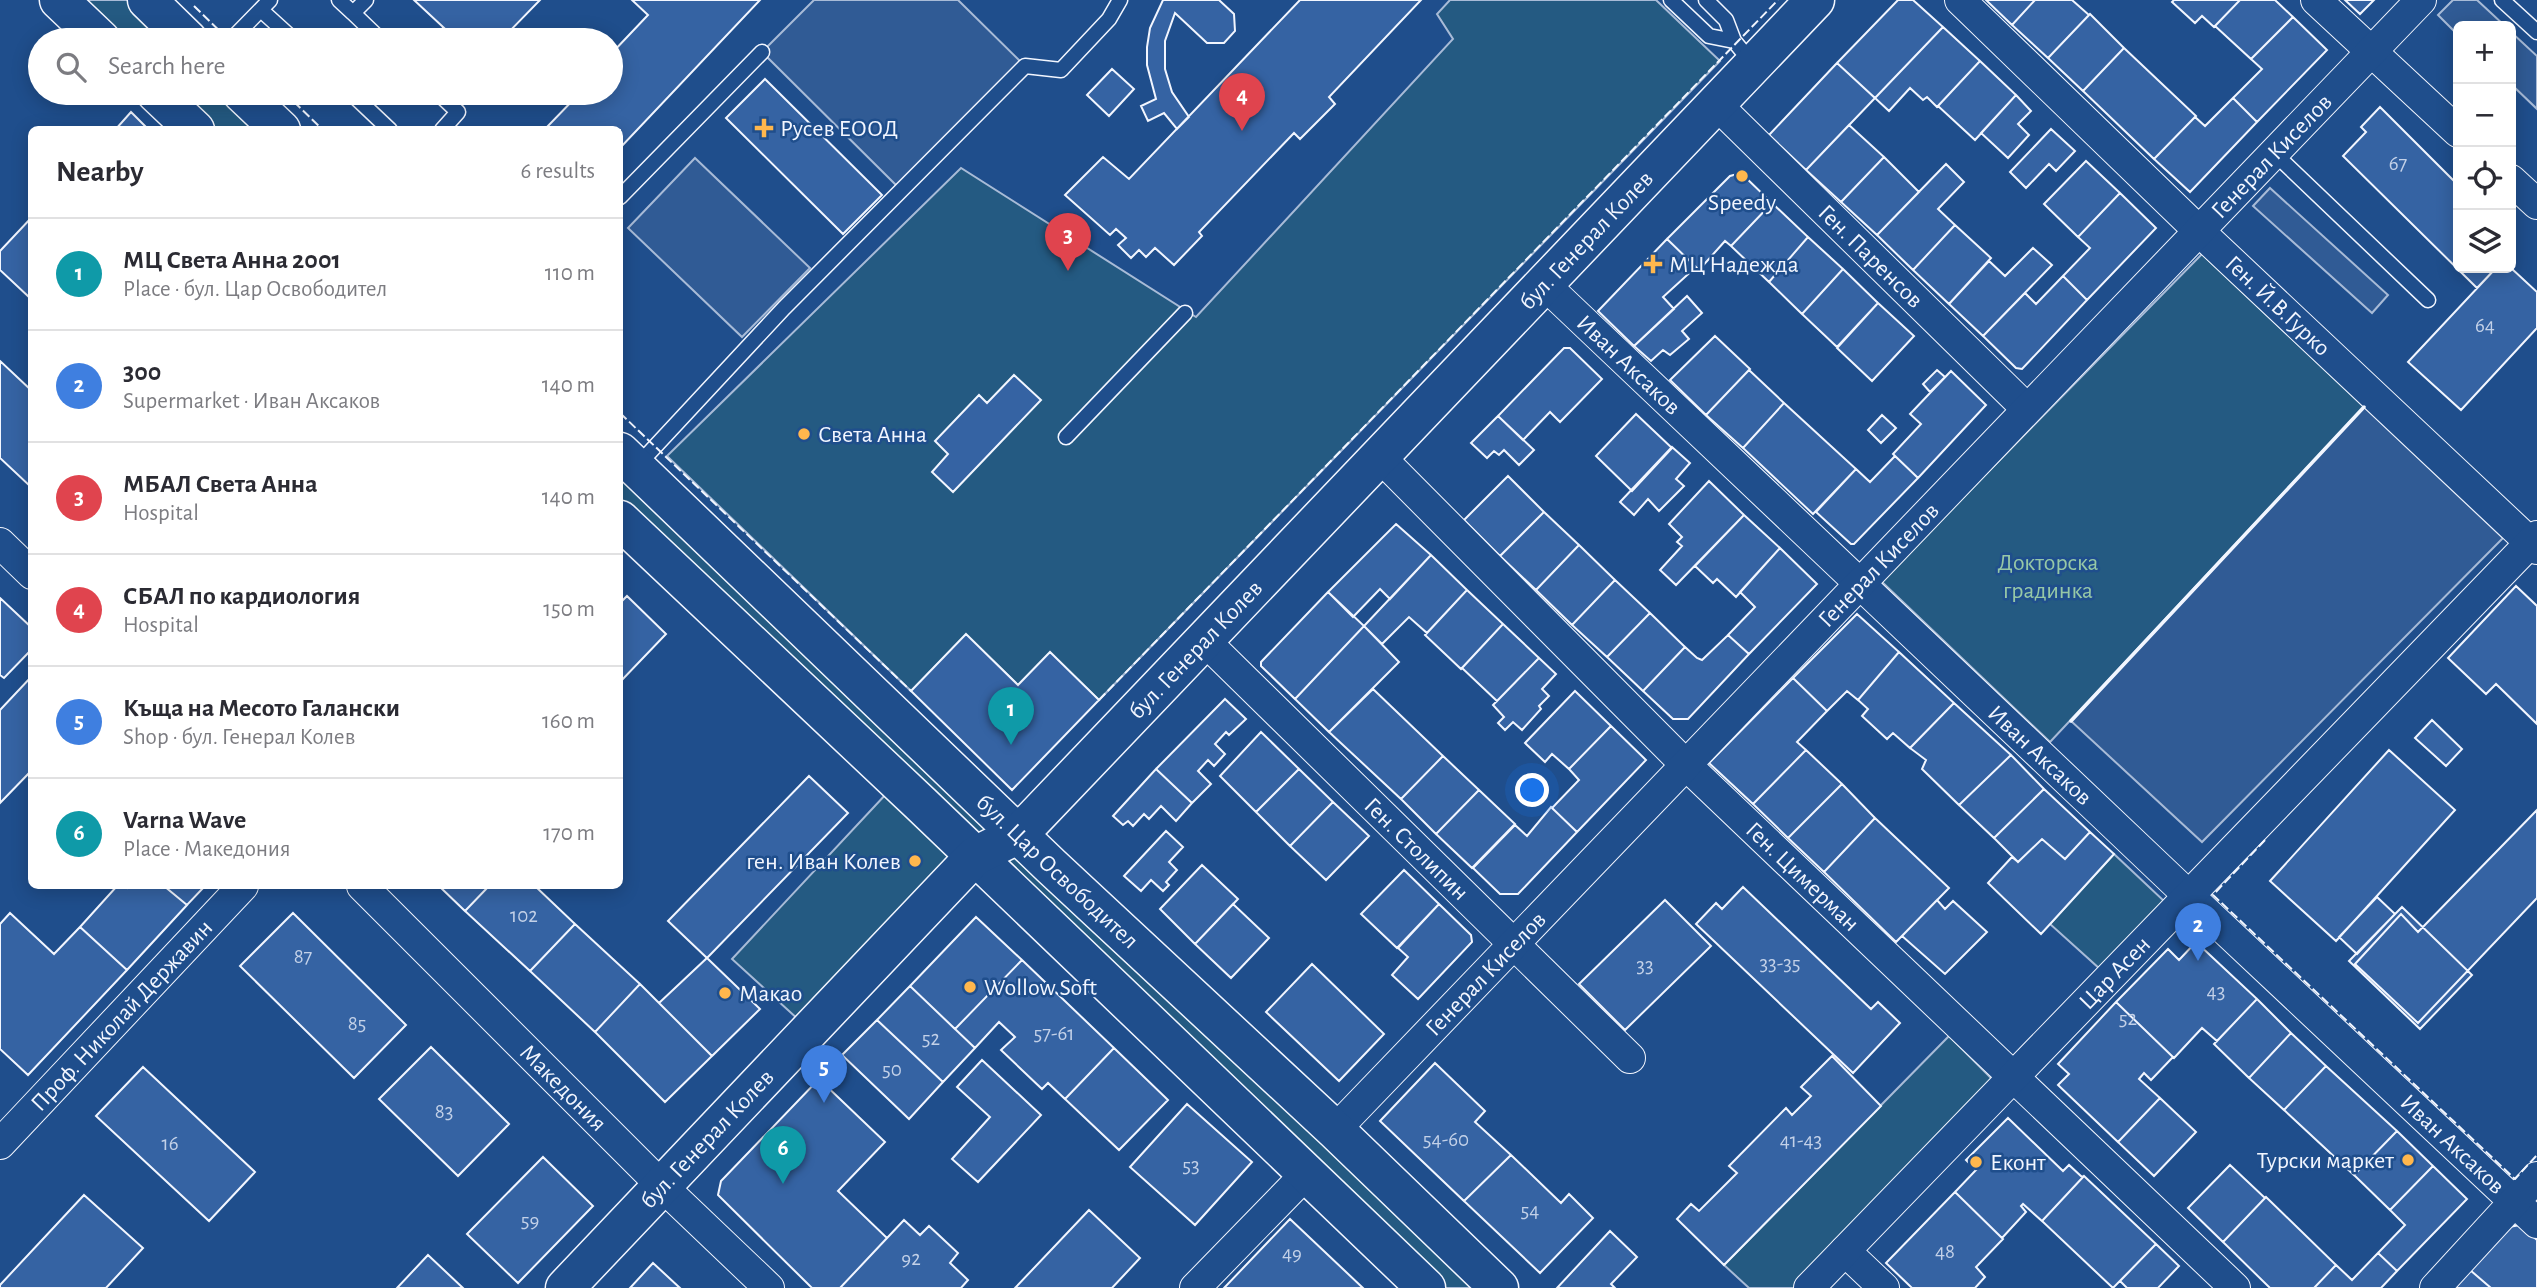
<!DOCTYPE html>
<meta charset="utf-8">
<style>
body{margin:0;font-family:"Alegreya Sans",sans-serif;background:#f7f7f7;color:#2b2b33}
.controls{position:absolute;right:21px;top:21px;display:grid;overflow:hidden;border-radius:10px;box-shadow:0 4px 18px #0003}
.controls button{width:63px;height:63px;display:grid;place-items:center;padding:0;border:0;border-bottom:2px solid #e1e1e2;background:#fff;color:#2b2b33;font:35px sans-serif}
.you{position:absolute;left:1533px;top:791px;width:24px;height:24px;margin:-18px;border:5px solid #fff;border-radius:50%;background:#1a73e8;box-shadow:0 0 0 10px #1a73e833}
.badge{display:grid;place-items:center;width:46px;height:46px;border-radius:50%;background:#8a6a3f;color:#fff;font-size:23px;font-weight:700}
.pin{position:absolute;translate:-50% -58px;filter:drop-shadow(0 2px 4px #0008)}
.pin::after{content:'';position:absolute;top:37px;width:24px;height:21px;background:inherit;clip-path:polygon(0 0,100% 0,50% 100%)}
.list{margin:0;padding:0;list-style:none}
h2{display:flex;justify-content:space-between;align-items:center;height:91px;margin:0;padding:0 28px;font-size:30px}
h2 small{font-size:23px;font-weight:400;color:#7c7c81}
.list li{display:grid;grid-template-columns:46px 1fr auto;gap:21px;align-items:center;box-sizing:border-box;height:112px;padding:0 28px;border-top:2px solid #e1e1e2}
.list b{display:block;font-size:26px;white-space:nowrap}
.list p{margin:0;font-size:23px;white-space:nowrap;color:#7c7c81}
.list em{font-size:23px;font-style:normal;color:#7c7c81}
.icon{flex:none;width:38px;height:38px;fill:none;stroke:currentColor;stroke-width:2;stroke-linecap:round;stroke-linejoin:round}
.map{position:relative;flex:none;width:2537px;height:1288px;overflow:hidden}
.search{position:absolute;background:#fff;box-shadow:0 4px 18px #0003;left:28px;top:28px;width:595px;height:77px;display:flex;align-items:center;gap:18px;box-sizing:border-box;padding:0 24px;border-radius:38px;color:#7c7c81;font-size:26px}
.panel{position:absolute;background:#fff;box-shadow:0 4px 18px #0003;left:28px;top:126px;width:595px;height:763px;border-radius:10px}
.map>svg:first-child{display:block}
.green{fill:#245a82;stroke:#a8bbd7;stroke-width:2}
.parking{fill:#305b95;stroke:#a8bbd7;stroke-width:2}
.building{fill:#3563a3;stroke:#f2f6ff;stroke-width:2}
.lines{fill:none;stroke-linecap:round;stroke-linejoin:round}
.lane-casing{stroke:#f2f6ff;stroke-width:17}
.street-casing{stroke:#f2f6ff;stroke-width:32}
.secondary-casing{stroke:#f2f6ff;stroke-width:41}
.lane{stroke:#1f4e8c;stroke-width:14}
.street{stroke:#1f4e8c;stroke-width:30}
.secondary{stroke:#1f4e8c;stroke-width:38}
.fence{stroke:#f2f6ff;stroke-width:2;stroke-dasharray:9 3.5;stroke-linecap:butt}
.wall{stroke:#f2f6ff;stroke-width:3.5}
.poi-dot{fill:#ffb74d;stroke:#1f4e8c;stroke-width:2.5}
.labels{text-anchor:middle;stroke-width:5;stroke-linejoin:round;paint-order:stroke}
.number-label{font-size:21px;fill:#c3d1e8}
.poi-label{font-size:24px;fill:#f2f6ff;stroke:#1f4e8c;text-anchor:start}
.street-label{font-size:24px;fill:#f2f6ff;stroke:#1f4e8c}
.park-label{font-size:24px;fill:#97c8a6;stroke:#1f4e8c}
</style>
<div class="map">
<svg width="2537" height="1288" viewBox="0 0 2537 1288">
<rect width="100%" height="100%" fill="#1f4e8c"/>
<path class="green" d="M61,0H147L188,40H102Z
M1450,0H1656L1720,61L1099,700L1050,653L1018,685L966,635L911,691L667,456L961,168L1196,317L1453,39L1437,14Z
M156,93H242L281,129H195Z
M2202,254L2364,407L2050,742L1881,581Z
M620,452L1499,1288H1426L620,521Z
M887,793L955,859L800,1021L732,959Z
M2114,854L2164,901L2100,969L2050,924Z
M1949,1036L1995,1082L1795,1288H1749L1724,1265Z"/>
<path class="parking" d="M814,0H958L1025,66L901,190L762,52Z
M2453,0H2477L2505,26H2458V35L2438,15Z
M2511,32L2537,56V109L2511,84Z
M695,158L810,268L742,337L628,228Z
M2270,188L2388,295L2372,313L2253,206Z
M2364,407L2503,538L2202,842L2071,721Z"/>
<path class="building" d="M414,0H540L501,40H457Z
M632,0H760L620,148V130H548L546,128L577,96L574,93H611V54L648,15Z
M1163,0H1219L1234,14L1235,31L1224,43H1207L1175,13L1165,41V69L1172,92L1189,117L1177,129L1164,113L1148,121L1141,106L1156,99L1147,65V47L1150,28Z
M1300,0H1421L1329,97L1335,104L1300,139L1294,133L1199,232L1202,236L1174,265L1155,248L1146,257L1139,250L1131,258L1118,245L1126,238L1116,229L1110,235L1065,195L1103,157L1129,179Z
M1898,0H1913L1943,27L1875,98L1837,63Z
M1986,0H2035L2012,25Z
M2035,0H2072L2089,15L2048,58L2012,25Z
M2174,0H2240L2214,27L2202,16L2195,23L2172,2Z
M2240,0H2275L2293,17L2251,59L2215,26Z
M2345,0H2374L2360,14Z
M2090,14L2124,48L2083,91L2048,58Z
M2293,17L2327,50L2257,122L2233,98L2262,69L2251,59Z
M1943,27L1980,61L1937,107L1927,97L1923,100L1910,88L1889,111L1875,98Z
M443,28L455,38L457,40H432Z
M2124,48L2196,116L2154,159L2083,91Z
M1980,61L2016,95L1975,140L1938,106Z
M1837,63L1875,98L1806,170L1769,135Z
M1112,69L1134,89L1109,116L1087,95Z
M765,79L882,195L843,234L726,118Z
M2016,95L2031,111L2018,124L2029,135L2008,158L1981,133Z
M2233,98L2257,122L2190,192L2154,159L2195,117L2205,126Z
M2380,107L2458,185V268H2496L2477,288L2343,156L2366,132L2361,127Z
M131,112L149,130H115Z
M1849,125L1884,157L1841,202L1806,170Z
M2051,129L2075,151L2056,171L2049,164L2026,188L2010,172Z
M1884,157L1919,192L1877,235L1841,202Z
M2086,161L2120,193L2078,237L2044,204Z
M1946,164L1964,182L1938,209L1955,225L1913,270L1877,235Z
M1741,173L1772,203L1731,246L1725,241L1699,270L1667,239L1730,176Z
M2120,193L2156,228L2087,300L2063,276L2090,248L2078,237Z
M1772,203L1808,237L1769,282L1731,246Z
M32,217V297L30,298L0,270V251Z
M1955,225L1991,258L1949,304L1913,270Z
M1808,237L1843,269L1802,314L1769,282Z
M1667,239L1696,267L1663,297L1674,309L1634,346L1598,311Z
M2033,248L2052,265L1983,336L1949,304L1989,261L2005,276Z
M2496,268H2511L2537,292V328L2461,410L2408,362Z
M1843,269L1878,303L1837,347L1802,314Z
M2063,276L2087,300L2022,369L2016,368L1983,336L2025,293L2036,304Z
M1687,296L1702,313L1682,331L1689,339L1670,355L1663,350L1651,361L1634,346Z
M1878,303L1914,336L1872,381L1837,348Z
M1715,336L1750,369L1706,415L1670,380Z
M1564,348H1570L1602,379L1560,422L1550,412L1523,440L1498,416Z
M0,361L32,391V488L0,458Z
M1749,370L1784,403L1743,448L1706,415Z
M1937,370L1945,377L1930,392L1923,384Z
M1951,371L1986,405L1918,478L1893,454L1921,424L1910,414Z
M1014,375L1041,400L953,492L932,472L948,454L935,441L979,395L987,403Z
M1784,403L1856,469L1813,514L1743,448Z
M1636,414L1672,448L1632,491L1596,456Z
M1882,415L1896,428L1881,443L1868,430Z
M1498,416L1534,450L1519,465L1504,450L1499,455L1494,451L1487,458L1471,443Z
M1672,447L1690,463L1676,479L1684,486L1659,511L1648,499L1634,515L1620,502Z
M1895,456L1918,478L1854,544H1851L1816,512L1856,469L1870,482Z
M1508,476L1544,512L1500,556L1464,520Z
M1709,481L1744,515L1676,585L1660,570L1682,546L1677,542L1682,537L1669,524Z
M1544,512L1579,545L1536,590L1500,556Z
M1744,515L1780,548L1736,597L1717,579L1713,583L1695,566Z
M1396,524L1431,555L1390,599L1380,589L1353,617L1328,592Z
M1579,545L1615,580L1572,625L1536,590Z
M1780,548L1817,584L1749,654L1728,635L1755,607L1740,592Z
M1431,555L1467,590L1427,633L1409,617L1382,644L1364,626Z
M1615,580L1650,613L1607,657L1572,625Z
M2516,586L2537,606V724L2496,684L2486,694L2448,658Z
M1467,590L1503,624L1461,669L1425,635Z
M1328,592L1364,626L1295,699L1261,666V662Z
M627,596L666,634L620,682V603Z
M0,598L32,628V649L4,678L0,675Z
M1650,613L1685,647L1643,691L1607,657Z
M1857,614L1899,652L1858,700L1847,691L1827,711L1793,678Z
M1503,624L1539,658L1497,701L1462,668Z
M1364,626L1399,662L1329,732L1295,699Z
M966,634L1018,685L1050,652L1099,700L1012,790L911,691Z
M1728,635L1749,654L1688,719H1673L1643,691L1685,647L1697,658L1702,660Z
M1899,652L1954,703L1910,748L1893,733L1887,739L1862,716L1868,709L1858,700Z
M1539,658L1556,674L1542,689L1549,696L1539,706L1541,709L1522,730L1513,722L1505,730L1498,723L1504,717L1493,705Z
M32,676V770L0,803V710Z
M1793,678L1827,711L1797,742L1806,750L1753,804L1709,763Z
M1373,689L1443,756L1401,799L1329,732Z
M1575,691L1611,726L1569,769L1552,754L1545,762L1525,743Z
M1225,699L1246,719L1229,735L1226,732L1215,744L1225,754L1214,766L1208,760L1198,771L1211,784L1192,803L1156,769Z
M1954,703L2011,755L1959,805L1922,769L1926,760L1910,748Z
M2432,720L2462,749L2446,766L2415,738Z
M1611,726L1646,760L1577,832L1552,808L1579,780L1569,769Z
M1261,732L1299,769L1256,812L1220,776Z
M1806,750L1842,784L1788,838L1753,804Z
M2389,750L2455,810L2336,941L2270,881Z
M2011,755L2044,789L1994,838L1959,805Z
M1443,756L1479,790L1436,834L1401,799Z
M1156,769L1192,803L1176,821L1161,806L1149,819L1144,814L1133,826L1128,821L1123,825L1113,816Z
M1299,769L1333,802L1290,846L1256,812Z
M809,776L848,813L707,958L668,921Z
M1842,784L1875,818L1824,872L1788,838Z
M2044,789L2090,832L2065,859L2042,839L2018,862L1994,838Z
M1479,790L1515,824L1472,868L1436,834Z
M1333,802L1369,836L1326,880L1290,846Z
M1551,807L1577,832L1518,894H1500L1473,868L1515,825L1527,836Z
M2537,810V898L2418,1023L2355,964L2401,914L2418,932Z
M1875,818L1949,888L1896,942L1824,872Z
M1166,831L1183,847L1169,862L1177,870L1166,882L1169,885L1163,891L1151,880L1141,891L1124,876Z
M2090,832L2114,854L2041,934L1988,883L2012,857L2018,862L2042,839L2065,859Z
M1202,865L1238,899L1195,944L1160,909Z
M1404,870L1439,904L1397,948L1361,914Z
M117,886H124L127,888L129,886H164L187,905L127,970L80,927Z
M164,886H205L187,905Z
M439,886H489L465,911Z
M489,886H535L575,924L530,971L465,911Z
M1743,887L1871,1009L1878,1002L1900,1023L1853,1073L1696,924L1716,903L1722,909Z
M2377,897L2395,914L2357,954L2339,937Z
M1665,900L1711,946L1625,1030L1579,984Z
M1937,900L1945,909L1953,901L1987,932L1945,974L1902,936Z
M1233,904L1269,938L1231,978L1195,944Z
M1439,904L1471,935L1472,942L1418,999L1392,975L1408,957L1398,948Z
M2402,907L2472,975L2420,1029L2349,961Z
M10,913L54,954L80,927L127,970L28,1075L0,1049V924Z
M293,913L406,1025L354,1078L240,966Z
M976,917L1022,960L955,1029L910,986Z
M575,924L640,984L595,1032L530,971Z
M2196,942L2257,999L2217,1041L2202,1028L2174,1058L2116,1002L2168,949L2179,960Z
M707,958L760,1009L712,1056L659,1003Z
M1022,960L1114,1048L1065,1099L1048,1083L1042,1089L1001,1050L1015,1037L999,1022L975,1048L955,1029Z
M1312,964L1384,1034L1339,1081L1266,1012Z
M640,984L712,1056L665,1102L595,1032Z
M910,986L975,1048L943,1082L877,1020Z
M2257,999L2291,1033L2249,1078L2214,1044Z
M2116,1002L2173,1057L2151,1080L2144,1073L2139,1079L2160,1098L2118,1142L2058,1085L2069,1074L2058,1064Z
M877,1020L943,1082L909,1119L842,1055Z
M2291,1033L2326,1066L2284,1110L2249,1078Z
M431,1047L509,1124L458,1176L379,1099Z
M1114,1048L1168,1100L1119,1150L1065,1099Z
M1832,1056L1881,1106L1724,1265L1677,1219L1691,1204L1699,1211L1737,1173L1729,1166L1786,1108L1792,1115L1811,1096L1801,1087Z
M982,1060L1041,1115L978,1182L952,1159L990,1117L957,1087Z
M1435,1063L1485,1111L1475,1122L1511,1155L1464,1201L1380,1121Z
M2326,1066L2397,1131L2354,1175L2284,1110Z
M143,1067L255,1172L209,1221L96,1116Z
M819,1079L885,1142L838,1191L887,1238L840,1288H812L718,1195L721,1181Z
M2160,1098L2196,1132L2154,1176L2118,1142Z
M1187,1104L1252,1162L1195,1225L1130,1167Z
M2008,1118L2063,1171L2069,1165L2082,1177L2084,1176L2042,1221L2023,1204L2021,1206L2026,1212L2002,1238L1955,1192L1976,1170L1966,1160Z
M2397,1131L2433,1166L2390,1210L2354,1175Z
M1511,1155L1561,1203L1569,1194L1593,1218L1540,1273L1464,1201Z
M543,1157L593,1206L518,1283L467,1234Z
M2230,1165L2265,1198L2223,1242L2188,1208Z
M2433,1166L2467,1199L2397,1271L2378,1253L2405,1225L2390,1210Z
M2084,1176L2156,1244L2113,1288L2042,1221Z
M1955,1192L2003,1239L1976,1267L1985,1277L1975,1288H1912L1886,1263Z
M84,1195L143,1248L106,1288H0V1285Z
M2266,1197L2336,1265L2314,1288H2270L2223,1242Z
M1089,1210L1140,1258L1112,1288H1015Z
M1290,1219L1363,1288H1224Z
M904,1220L920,1235L929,1226L958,1253L950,1263L968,1280L961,1288H840Z
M2520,1225L2537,1240V1288H2491L2470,1270L2509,1227Z
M1610,1231L1637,1257L1611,1284L1615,1288H1557Z
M2156,1244L2179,1266L2158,1288H2127L2120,1281Z
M2378,1253L2397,1271L2381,1288H2314L2336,1265L2352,1280Z
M428,1255L463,1288H397Z
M653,1263L680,1288H630Z
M2470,1270L2491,1288H2453Z"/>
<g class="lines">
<g class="lane-casing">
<path id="lane" d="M339,0L353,13L366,0
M1671,0L1709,36L1734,41L1753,64
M1706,0L1726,20L1734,41
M2502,0L2537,32
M261,10L294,40
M353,13L381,40
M231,40L270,0
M351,93L390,130
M438,93L458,112L442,130
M2274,153L2428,300
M620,197L762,52
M1066,437L1185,313
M637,466L784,308L1025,66L1061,70L1109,19L1120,0"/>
</g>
<g class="street-casing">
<g id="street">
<path id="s1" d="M1960,0L2199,231L2537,549"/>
<path d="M2316,0L2458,132"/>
<path id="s2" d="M1716,104L2027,409"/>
<path d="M2511,180L2537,204"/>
<path id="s3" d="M1544,284L2189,896L2537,1223"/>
<path id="s4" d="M1379,456L1686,765L2235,1288"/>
<path d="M0,543L32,574"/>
<path id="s5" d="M1204,640L1630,1058"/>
<path id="s6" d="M362,886L662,1186L769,1288"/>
<path id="s7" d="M1335,1130L2421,0"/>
<path id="s8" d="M0,1144L243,886"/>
<path d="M1845,1251L1884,1288"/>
<path d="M1195,1288L1307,1173"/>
<path id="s9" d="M1809,1288L2537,536"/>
<path d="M2435,1288L2537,1177"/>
</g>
</g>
<g class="secondary-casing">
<g id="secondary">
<path d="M59,0L101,40"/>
<path d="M147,0L188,40"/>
<path d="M156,93L195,130"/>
<path d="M242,93L281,130"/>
<path id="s10" d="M620,452L1051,866L1335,1130L1499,1288"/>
<path d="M620,520L921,804L1426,1288"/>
<path id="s11" d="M565,1288L975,856L1019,834L1815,0"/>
</g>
</g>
<use href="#lane" class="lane"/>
<use href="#street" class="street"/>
<use href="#secondary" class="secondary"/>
<path class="fence" d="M194,6L229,40
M285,93L323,130
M620,413L911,691
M1099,700L1778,0
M2265,840L2213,895L2515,1179L2537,1155"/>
<path class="wall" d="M2071,721L2364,407"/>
</g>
<g class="poi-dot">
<path d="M760.5 117.5h7v7h7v7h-7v7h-7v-7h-7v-7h7z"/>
<circle cx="1742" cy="176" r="7"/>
<path d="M1649.5 253.5h7v7h7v7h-7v7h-7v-7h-7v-7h7z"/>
<circle cx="804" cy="434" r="7"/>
<circle cx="915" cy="861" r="7"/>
<circle cx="970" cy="987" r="7"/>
<circle cx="725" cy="993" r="7"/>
<circle cx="2408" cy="1160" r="7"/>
<circle cx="1976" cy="1162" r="7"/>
</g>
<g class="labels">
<g class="number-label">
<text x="2398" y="170">67</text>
<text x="2485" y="332">64</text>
<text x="524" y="922">102</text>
<text x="303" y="963">87</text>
<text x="1780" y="970">33-35</text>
<text x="1645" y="972">33</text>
<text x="2216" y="998">43</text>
<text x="2128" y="1025">52</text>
<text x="357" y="1030">85</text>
<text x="1054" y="1040">57-61</text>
<text x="931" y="1045">52</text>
<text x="892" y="1076">50</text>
<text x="444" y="1118">83</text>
<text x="1446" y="1146">54-60</text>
<text x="1801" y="1147">41-43</text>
<text x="170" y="1150">16</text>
<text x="1191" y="1172">53</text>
<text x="1530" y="1217">54</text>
<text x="530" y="1227">59</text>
<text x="1945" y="1258">48</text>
<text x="1292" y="1260">49</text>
<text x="911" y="1265">92</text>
</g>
<g class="poi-label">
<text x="780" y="136">Русев ЕООД</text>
<text x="1742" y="210" text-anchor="middle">Speedy</text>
<text x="1669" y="272">МЦ Надежда</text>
<text x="818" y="442">Света Анна</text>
<text x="901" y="869" text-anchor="end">ген. Иван Колев</text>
<text x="984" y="995">Wollow Soft</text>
<text x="739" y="1001">Макао</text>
<text x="2394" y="1168" text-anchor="end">Турски маркет</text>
<text x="1990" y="1170">Еконт</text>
</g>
<g class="street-label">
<text dy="8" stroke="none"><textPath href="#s7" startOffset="1351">Генерал Киселов</textPath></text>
<text dy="8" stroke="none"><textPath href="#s11" startOffset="1466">бул. Генерал Колев</textPath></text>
<text dy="8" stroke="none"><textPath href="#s2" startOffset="217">Ген. Паренсов</textPath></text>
<text dy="8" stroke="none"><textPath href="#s1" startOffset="441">Ген. Й.В.Гурко</textPath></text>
<text dy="8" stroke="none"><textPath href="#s3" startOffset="117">Иван Аксаков</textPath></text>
<text dy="8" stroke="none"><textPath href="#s7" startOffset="784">Генерал Киселов</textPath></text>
<text dy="8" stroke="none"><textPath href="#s11" startOffset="900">бул. Генерал Колев</textPath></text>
<text dy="8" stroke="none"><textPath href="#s3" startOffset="684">Иван Аксаков</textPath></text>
<text dy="8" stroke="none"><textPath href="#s5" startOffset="298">Ген. Столипин</textPath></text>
<text dy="8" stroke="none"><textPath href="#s10" startOffset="606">бул. Цар Освободител</textPath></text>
<text dy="8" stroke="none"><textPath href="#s4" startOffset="597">Ген. Цимерман</textPath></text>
<text dy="8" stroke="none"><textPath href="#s9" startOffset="439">Цар Асен</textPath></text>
<text dy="8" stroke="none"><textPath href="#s7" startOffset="217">Генерал Киселов</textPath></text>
<text dy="8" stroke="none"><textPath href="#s8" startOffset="177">Проф. Николай Державин</textPath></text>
<text dy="8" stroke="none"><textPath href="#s6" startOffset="285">Македония</textPath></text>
<text dy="8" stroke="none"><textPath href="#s11" startOffset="206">бул. Генерал Колев</textPath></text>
<text dy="8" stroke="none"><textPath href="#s3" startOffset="1251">Иван Аксаков</textPath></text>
</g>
<g class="park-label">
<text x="2048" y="570">Докторска<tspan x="2048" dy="28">градинка</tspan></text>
</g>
</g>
</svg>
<div class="controls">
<button>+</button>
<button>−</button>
<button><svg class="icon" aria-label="locate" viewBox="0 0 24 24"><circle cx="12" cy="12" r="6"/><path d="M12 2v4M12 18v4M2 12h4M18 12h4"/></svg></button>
<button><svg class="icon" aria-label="layers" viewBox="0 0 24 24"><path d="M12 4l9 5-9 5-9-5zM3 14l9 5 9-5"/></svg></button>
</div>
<div class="you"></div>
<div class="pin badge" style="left:1011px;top:745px;background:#0f9aa8">1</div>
<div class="pin badge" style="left:2198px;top:961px;background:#3f7fe0">2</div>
<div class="pin badge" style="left:1068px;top:271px;background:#e0444e">3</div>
<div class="pin badge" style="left:1242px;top:131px;background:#e0444e">4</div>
<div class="pin badge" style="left:824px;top:1103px;background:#3f7fe0">5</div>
<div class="pin badge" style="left:783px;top:1184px;background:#0f9aa8">6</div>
<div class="search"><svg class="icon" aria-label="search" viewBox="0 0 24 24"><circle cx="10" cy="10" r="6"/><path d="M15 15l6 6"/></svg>Search here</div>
<section class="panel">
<h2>Nearby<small>6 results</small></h2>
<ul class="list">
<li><span class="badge" style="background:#0f9aa8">1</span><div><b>МЦ Света Анна 2001</b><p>Place · бул. Цар Освободител</p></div><em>110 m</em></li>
<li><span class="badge" style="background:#3f7fe0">2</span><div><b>300</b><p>Supermarket · Иван Аксаков</p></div><em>140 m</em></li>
<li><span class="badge" style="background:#e0444e">3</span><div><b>МБАЛ Света Анна</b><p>Hospital</p></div><em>140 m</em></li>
<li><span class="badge" style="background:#e0444e">4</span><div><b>СБАЛ по кардиология</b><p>Hospital</p></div><em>150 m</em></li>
<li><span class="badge" style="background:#3f7fe0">5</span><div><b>Къща на Месото Галански</b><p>Shop · бул. Генерал Колев</p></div><em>160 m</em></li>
<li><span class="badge" style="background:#0f9aa8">6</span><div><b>Varna Wave</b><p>Place · Македония</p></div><em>170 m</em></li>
</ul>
</section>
</div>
